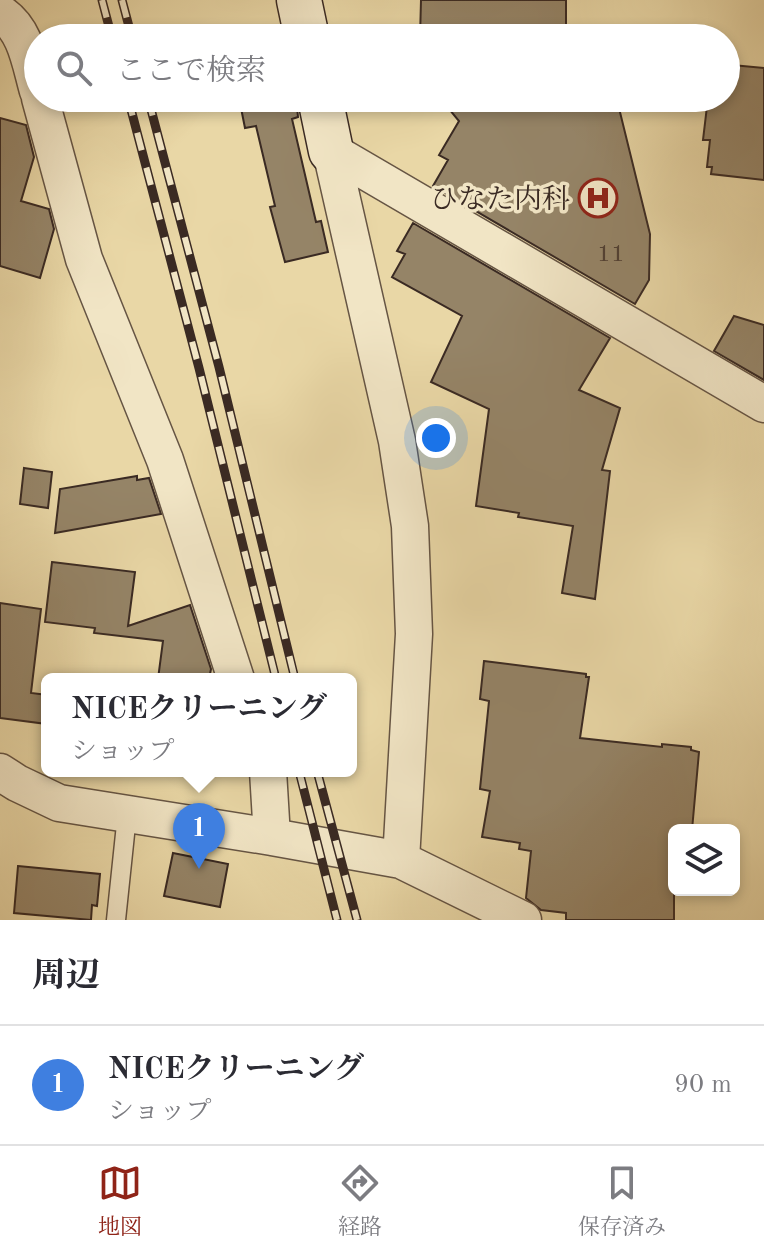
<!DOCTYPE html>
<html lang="ja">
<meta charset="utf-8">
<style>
body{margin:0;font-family:"Old Standard TT","Noto Serif JP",serif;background:#f2f2f3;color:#2b2b33}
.controls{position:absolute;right:24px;bottom:24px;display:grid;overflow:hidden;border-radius:12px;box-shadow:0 4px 12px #0003}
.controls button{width:72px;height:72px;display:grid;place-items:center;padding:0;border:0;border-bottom:2px solid #e1e1e2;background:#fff;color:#2b2b33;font:40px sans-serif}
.you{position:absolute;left:436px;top:438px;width:28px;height:28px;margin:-20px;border:6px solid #fff;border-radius:50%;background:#1a73e8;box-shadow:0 0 0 12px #1a73e833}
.badge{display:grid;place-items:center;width:52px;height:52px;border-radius:50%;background:#8f2418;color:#fff;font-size:26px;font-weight:700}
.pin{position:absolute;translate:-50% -66px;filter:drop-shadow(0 2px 4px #0008)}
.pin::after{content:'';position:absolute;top:42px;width:28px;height:24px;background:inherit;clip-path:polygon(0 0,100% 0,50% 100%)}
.popup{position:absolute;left:41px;top:673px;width:316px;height:104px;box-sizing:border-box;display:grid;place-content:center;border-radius:12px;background:#fff;filter:drop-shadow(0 2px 6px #0005);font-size:26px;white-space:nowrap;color:#7c7c81}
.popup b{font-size:30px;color:#2b2b33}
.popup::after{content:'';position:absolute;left:50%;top:100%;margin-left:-16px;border:16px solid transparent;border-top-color:#fff}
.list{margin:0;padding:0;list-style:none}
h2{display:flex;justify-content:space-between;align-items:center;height:104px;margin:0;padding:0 32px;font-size:34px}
h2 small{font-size:26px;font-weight:400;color:#7c7c81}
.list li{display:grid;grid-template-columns:52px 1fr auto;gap:24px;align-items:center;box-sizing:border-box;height:120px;padding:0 32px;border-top:2px solid #e1e1e2}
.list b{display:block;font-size:30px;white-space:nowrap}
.list p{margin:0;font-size:26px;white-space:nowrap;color:#7c7c81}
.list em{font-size:26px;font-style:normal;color:#7c7c81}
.icon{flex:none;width:44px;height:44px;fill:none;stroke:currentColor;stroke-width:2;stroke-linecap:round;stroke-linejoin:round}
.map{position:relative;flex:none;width:764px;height:920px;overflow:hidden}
.search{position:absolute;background:#fff;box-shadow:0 4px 12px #0003;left:24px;right:24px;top:24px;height:88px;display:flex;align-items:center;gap:20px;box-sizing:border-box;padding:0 28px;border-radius:44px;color:#7c7c81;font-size:30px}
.sheet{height:224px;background:#fff}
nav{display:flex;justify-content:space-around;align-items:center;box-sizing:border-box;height:112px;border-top:2px solid #e1e1e2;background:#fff;font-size:22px;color:#7c7c81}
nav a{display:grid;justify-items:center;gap:4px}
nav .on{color:#8f2418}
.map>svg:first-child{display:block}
.building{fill:#958467;stroke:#3a2a23;stroke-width:2}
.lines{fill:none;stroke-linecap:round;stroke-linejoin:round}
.service-casing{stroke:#654;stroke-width:21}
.minor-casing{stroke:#654;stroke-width:39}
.secondary-casing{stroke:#3a2a23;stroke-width:47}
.service{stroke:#f1e5c5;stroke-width:18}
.minor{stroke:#f1e5c5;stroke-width:36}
.secondary{stroke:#f1e5c5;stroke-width:44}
.rail-casing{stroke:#3a2a23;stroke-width:9}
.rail{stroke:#f1e5c5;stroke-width:6;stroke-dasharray:18;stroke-linecap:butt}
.labels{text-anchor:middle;stroke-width:7;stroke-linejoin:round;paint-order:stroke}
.number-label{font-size:24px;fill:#514034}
.poi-label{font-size:28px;fill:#3a2a23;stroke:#f1e5c5;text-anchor:end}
</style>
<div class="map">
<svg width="764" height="920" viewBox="0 0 764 920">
<rect width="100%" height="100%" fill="#e9d7a6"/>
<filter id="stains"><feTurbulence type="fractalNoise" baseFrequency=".0025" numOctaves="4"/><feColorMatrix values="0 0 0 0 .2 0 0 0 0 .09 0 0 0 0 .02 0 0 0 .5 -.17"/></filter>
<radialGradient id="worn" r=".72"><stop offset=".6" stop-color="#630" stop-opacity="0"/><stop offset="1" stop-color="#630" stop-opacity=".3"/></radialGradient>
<path class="building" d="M421,0H566V38H420Z
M732,65L764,68V180L711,174L712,167H707L710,140H703L708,98H726V70L731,71Z
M239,98H296L298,117L292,119L316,222L321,221L328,252L285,262L270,207L275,206L256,126L245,128Z
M440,98L617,100L650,234L649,280L635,304L433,186L448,160L439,155L459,121Z
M0,118L26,125L34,157L21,201L49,209L54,229L40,278L0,266Z
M413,223L610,338L579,390L620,408L602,470L610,471L595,599L562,593L573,526L518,517L519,513L476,506L489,409L431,382L462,316L392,277L405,254L397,251Z
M734,316L764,325V380L714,351Z
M24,468L52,472L48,508L20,504Z
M137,476V480L149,478L161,514L55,533L60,489Z
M52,562L135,572L128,626L190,605L211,669L209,679H158L163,641L94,633L95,628L45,622Z
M0,603L41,609L31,693L47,695V724L0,718Z
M484,661L586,674V677H589L580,738L662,747V744L691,747V750L699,752L692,830H674V920H566V913L541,910L526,898L531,851L519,849L520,843L482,837L490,791L480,789L489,701L480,699Z
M173,853L228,864L220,907L164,896Z
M18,866L100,874L97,906L92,905L91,920L14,913Z"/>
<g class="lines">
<g class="service-casing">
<path id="service" d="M116,920L127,815"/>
</g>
<g class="minor-casing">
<path id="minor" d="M0,13C26,29 30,63 38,91
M40,98L84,259L165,460L236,679
M331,151L397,441L410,526L414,634L401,860
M331,151L764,404
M0,772L17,783L59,803L272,837L268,771
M272,837L401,860L523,920"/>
</g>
<g class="secondary-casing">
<path id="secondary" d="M299,0L307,38
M320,98L331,151"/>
</g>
<use href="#service" class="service"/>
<use href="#minor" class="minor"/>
<use href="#secondary" class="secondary"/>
<g class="rail-casing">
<path id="rail" d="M102,0L112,38
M122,0L132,38
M128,98L199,368L276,679
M148,98L219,367L295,679
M299,771L337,920
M317,771L357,920"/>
</g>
<use href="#rail" class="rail"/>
</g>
<defs>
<g id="hospital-ring" transform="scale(2)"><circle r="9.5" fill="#f1e5c5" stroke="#8f2418" stroke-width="1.5"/><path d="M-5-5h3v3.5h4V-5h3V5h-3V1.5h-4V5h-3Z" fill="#8f2418"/></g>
</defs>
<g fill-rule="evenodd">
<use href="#hospital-ring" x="598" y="198"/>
</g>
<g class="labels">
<g class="number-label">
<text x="611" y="261">11</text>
</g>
<g class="poi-label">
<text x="570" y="208">ひなた内科</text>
</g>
</g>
<rect width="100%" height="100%" filter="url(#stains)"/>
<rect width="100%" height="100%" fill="url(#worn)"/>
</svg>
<div class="controls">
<button><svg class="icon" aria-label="layers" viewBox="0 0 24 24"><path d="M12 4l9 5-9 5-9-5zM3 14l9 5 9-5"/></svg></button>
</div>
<div class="you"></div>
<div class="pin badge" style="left:199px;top:869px;background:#3f7fe0">1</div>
<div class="popup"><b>NICEクリーニング</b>ショップ</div>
<div class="search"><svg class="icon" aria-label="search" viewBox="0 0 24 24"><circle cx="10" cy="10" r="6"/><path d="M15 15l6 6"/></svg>ここで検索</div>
</div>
<section class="sheet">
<h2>周辺<small></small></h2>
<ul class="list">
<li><span class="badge" style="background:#3f7fe0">1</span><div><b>NICEクリーニング</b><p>ショップ</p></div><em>90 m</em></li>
</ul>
</section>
<nav>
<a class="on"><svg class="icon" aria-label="map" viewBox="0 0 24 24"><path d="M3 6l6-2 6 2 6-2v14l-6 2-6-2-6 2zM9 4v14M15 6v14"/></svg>地図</a>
<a><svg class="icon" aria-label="directions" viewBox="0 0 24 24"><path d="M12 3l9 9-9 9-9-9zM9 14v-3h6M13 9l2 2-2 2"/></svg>経路</a>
<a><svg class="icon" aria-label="saved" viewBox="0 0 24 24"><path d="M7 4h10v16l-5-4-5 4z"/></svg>保存済み</a>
</nav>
